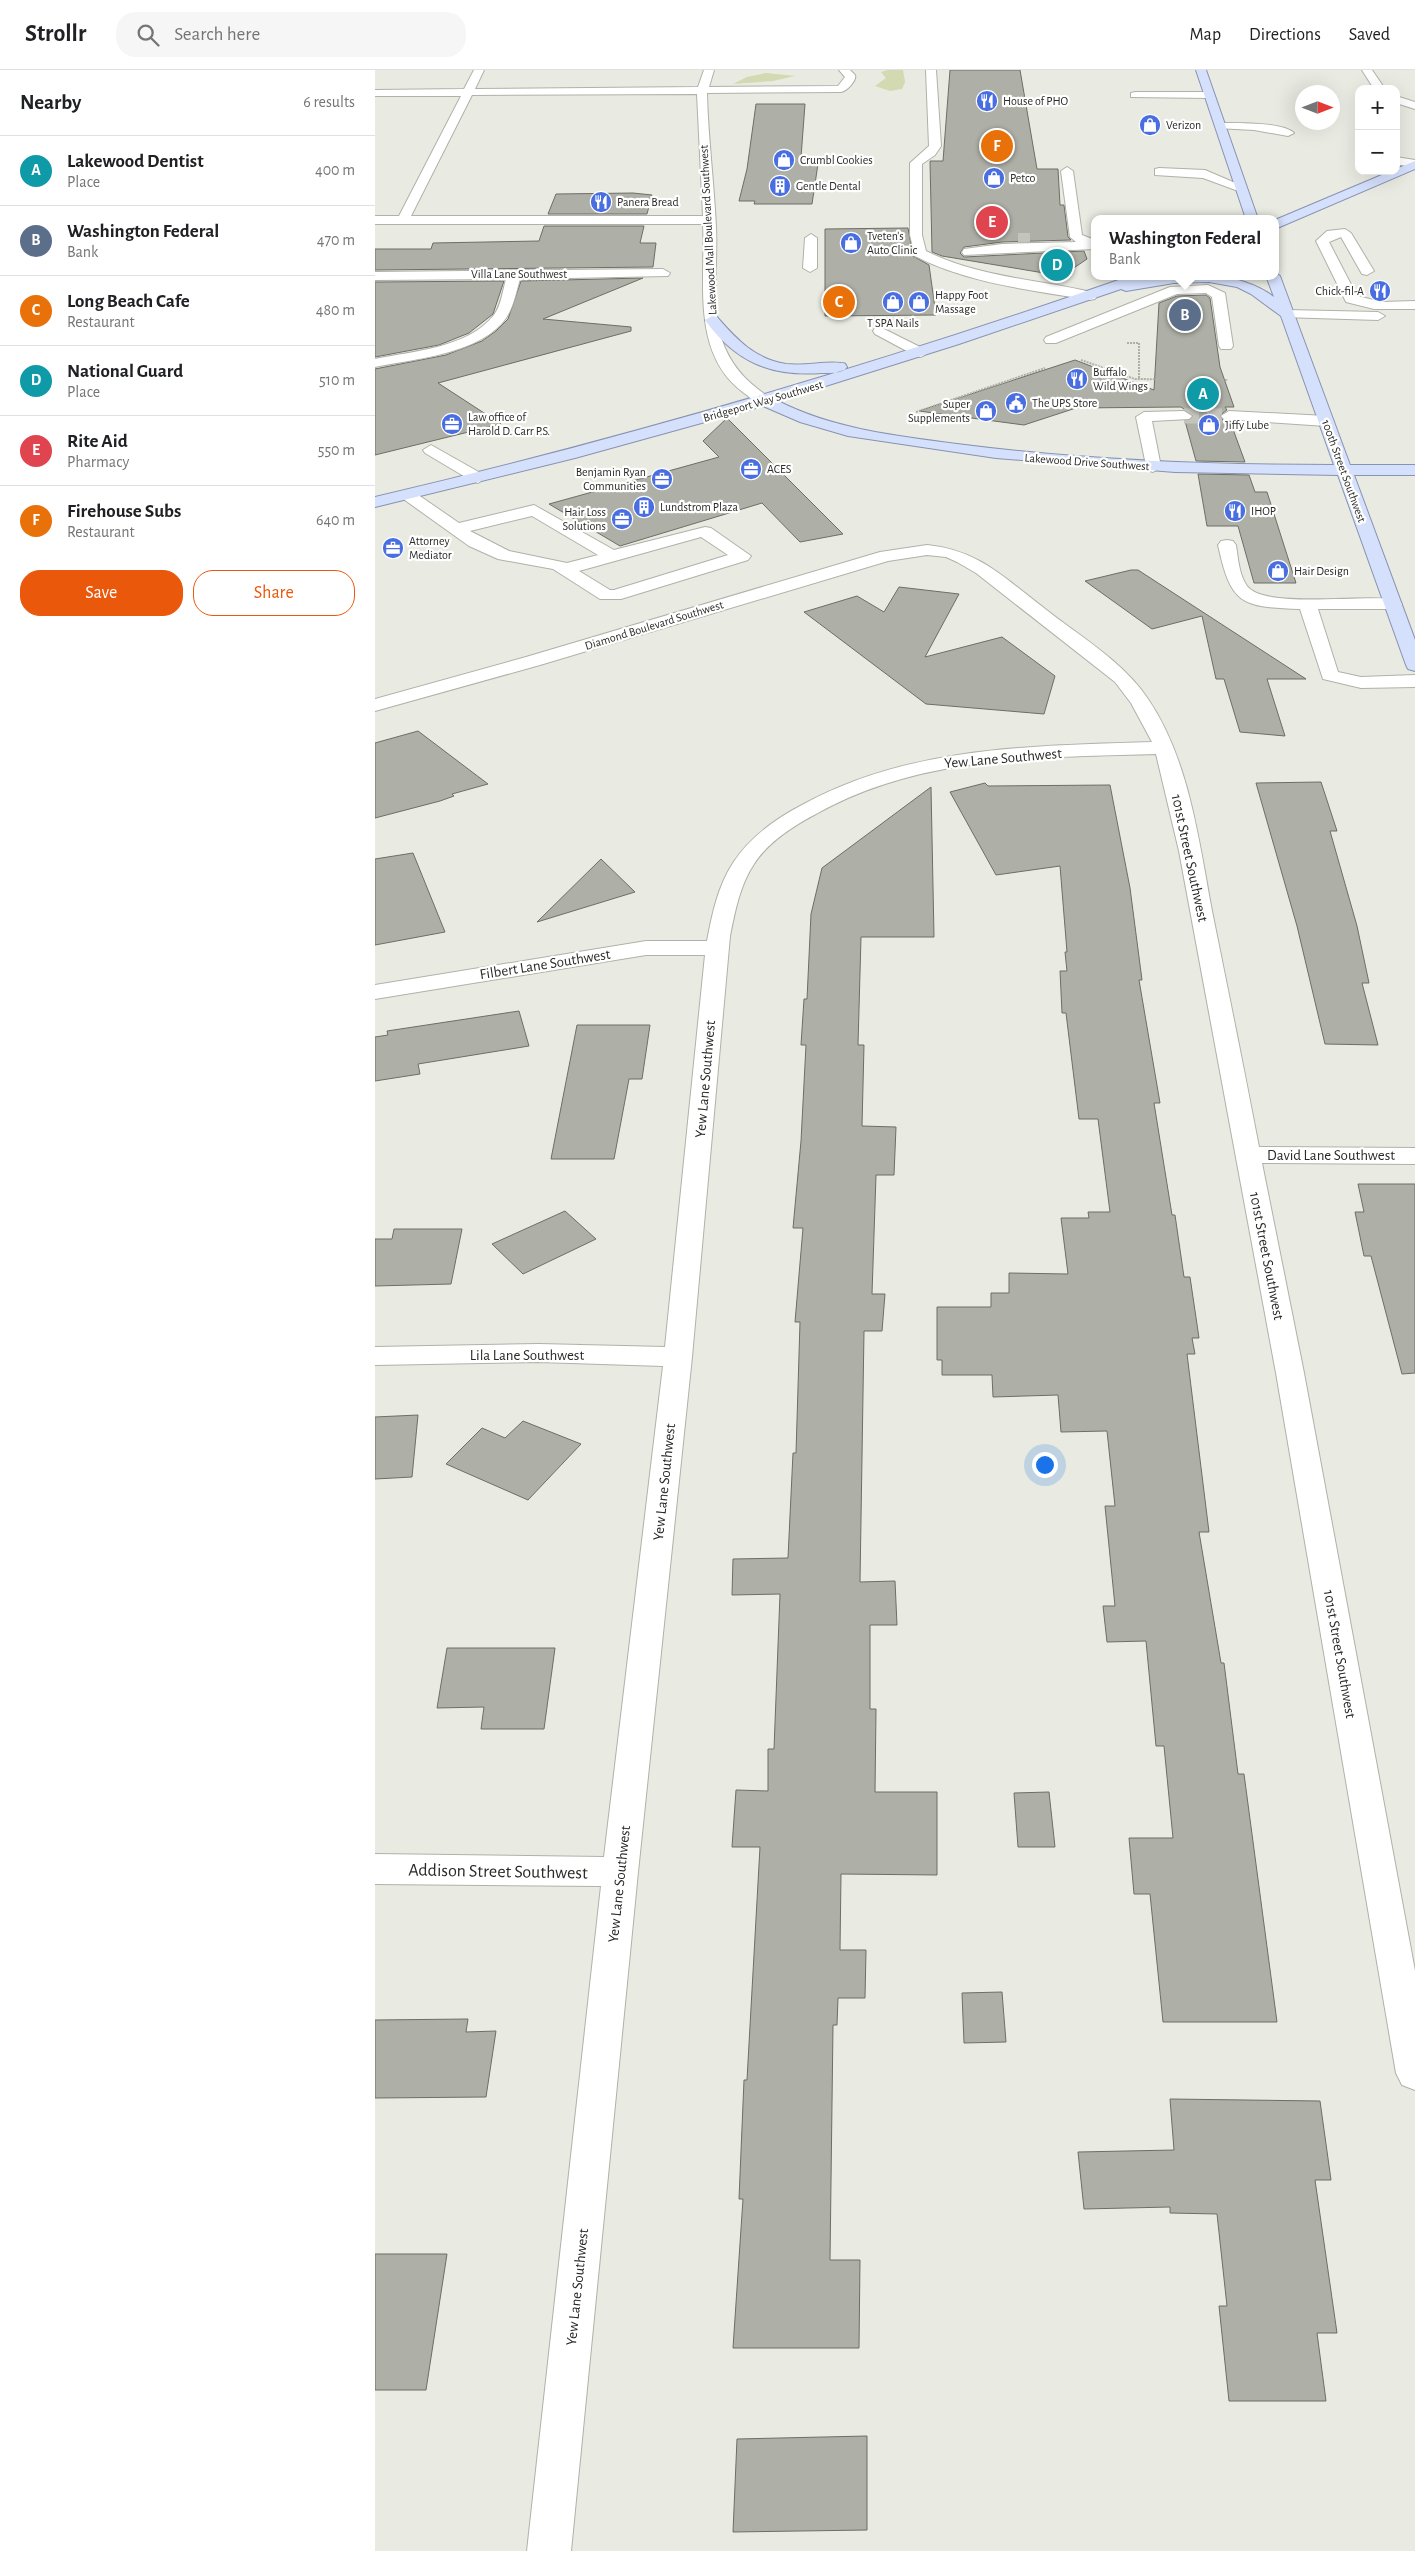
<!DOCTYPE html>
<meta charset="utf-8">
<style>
body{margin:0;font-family:"Alegreya Sans",sans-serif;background:#f6f6f6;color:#202124}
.controls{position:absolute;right:15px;top:15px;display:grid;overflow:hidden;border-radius:10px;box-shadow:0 5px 20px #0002}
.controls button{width:45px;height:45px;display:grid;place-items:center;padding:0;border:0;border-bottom:1px solid #e0e0e0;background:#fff;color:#202124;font:25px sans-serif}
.compass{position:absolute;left:920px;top:15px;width:45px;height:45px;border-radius:50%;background:#fff;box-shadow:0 5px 20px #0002;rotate:90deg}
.you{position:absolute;left:669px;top:1394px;width:18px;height:18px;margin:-12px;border:4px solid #fff;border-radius:50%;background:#1a73e8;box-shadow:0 0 0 8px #1a73e833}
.badge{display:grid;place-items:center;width:32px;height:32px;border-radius:50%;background:#ea580c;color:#fff;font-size:16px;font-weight:700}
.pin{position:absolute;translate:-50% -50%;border:2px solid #fff;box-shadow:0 1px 5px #0006}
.popup{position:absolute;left:716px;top:145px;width:188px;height:65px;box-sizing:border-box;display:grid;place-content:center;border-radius:10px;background:#fff;filter:drop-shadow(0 1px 4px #0005);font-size:16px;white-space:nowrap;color:#757577}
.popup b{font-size:19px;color:#202124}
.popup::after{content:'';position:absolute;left:50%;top:100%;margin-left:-10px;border:10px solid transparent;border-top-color:#fff}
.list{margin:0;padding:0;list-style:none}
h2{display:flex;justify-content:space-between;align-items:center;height:65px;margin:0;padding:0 20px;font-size:21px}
h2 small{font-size:16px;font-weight:400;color:#757577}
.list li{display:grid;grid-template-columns:32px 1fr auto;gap:15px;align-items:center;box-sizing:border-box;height:70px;padding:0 20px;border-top:1px solid #e0e0e0}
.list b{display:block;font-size:19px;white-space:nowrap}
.list p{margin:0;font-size:16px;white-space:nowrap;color:#757577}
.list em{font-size:16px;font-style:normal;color:#757577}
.actions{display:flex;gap:10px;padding:15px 20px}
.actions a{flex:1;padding:11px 0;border:1px solid #ea580c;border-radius:20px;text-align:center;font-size:18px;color:#ea580c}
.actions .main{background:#ea580c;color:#fff}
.icon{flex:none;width:28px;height:28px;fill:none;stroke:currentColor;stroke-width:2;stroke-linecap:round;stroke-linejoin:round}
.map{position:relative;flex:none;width:1040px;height:2481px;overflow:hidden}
header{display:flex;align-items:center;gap:30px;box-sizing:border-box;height:70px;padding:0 25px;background:#fff;border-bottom:1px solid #e0e0e0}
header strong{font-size:24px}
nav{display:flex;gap:28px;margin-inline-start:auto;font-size:18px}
.search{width:350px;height:45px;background:#f6f6f6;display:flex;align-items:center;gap:12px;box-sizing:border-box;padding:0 18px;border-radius:20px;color:#757577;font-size:19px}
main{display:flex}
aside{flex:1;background:#fff}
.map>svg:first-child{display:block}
.green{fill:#d3d9b0}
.building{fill:#aeb0a7;stroke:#6d6e66}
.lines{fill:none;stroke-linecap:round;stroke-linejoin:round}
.minor-tunnel-far1{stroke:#c3c4bc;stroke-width:12;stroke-dasharray:12 6;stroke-linecap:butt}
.minor-tunnel{stroke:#c3c4bc;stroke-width:15;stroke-dasharray:15 8;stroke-linecap:butt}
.minor-casing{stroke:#b0b1a8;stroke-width:2}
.major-casing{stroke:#8793b0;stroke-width:2}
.path{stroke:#aeafa8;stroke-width:2;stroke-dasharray:2 1;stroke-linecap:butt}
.minor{fill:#fff;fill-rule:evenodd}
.major{fill:#d5e0fc;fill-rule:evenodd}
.labels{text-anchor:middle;stroke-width:4.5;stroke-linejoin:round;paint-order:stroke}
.far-poi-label{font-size:12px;fill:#292a27;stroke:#fff;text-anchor:start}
.far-street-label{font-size:12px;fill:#292a27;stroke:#fff}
.street-label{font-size:15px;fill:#292a27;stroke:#fff}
.near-street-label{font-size:18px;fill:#292a27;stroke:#fff}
</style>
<header>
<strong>Strollr</strong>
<div class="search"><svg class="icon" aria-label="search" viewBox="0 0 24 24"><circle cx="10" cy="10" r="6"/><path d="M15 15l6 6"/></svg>Search here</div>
<nav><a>Map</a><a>Directions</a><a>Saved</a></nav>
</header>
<main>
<aside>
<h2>Nearby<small>6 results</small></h2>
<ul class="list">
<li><span class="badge" style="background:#0f9aa8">A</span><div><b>Lakewood Dentist</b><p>Place</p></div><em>400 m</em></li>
<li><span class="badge" style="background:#5c6f8a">B</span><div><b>Washington Federal</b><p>Bank</p></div><em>470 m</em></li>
<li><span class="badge" style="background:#e8710a">C</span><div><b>Long Beach Cafe</b><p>Restaurant</p></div><em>480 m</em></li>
<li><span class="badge" style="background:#0f9aa8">D</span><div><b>National Guard</b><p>Place</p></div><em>510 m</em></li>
<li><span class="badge" style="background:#e0444e">E</span><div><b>Rite Aid</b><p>Pharmacy</p></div><em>550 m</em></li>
<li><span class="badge" style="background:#e8710a">F</span><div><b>Firehouse Subs</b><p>Restaurant</p></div><em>640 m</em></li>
</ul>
<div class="actions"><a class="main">Save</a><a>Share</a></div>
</aside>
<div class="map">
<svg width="1040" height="2481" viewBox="0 0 1040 2481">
<rect width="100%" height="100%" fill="#e9eae1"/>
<path class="green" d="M513,0H528L530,12L527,19L515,21L500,16L511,8L506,2Z
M391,3L420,6L398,11L358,14L372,7Z"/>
<path class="building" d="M575,0H645L662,99H683L685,135H689L693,167L696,170L627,172L589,177L585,183L589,187L709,181L712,189L687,206L567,186L557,182L555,91H568Z
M381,34H430L426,87H444L437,134H379L380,131H364L372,99Z
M258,123L277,125L272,144H173L181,124Z
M169,156H269L265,173H281L278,197L0,200V179H56L58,173L164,171Z
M533,158L538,186L554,195L561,245L450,246V159Z
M268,208L168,249L256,257V261L63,313L126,354L0,385V299L71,285L107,271L121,261L133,249L146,211Z
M129,211L118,244L94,263L64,275L0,287V212Z
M831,225L835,228L845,297L859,337H850L852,340L844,346L848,350L855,351L870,392L821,391L810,351L815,350L819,346L806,337L701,338L649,355L544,341L700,290L779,320L784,233L802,226Z
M352,348L468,464L425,472L387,433L245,476L174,434L344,387L328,371Z
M823,404L874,405L880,422H892L921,513H879L863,456H832Z
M756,500H763L931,609H892L910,666L865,662L849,609H841L827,546L777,559L710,511Z
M524,517L584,524L550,587L627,567L680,606L669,644L551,634L429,542L482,526L509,542Z
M43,661L113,714L77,724L79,726L65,731L0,748V673Z
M946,712L962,761H955L982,856L994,913H987L1003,975L950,974L922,856L881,713Z
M610,713L613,716L735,715L755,818L767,910H764L785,1033H779L797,1145H800L809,1207H815L824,1268H817L820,1284H812L834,1462H824L846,1593H849L863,1704H869L902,1952H788L775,1824H759L754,1768H798L789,1676H781L771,1571L732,1572L728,1536H740L730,1436H740L732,1361L686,1362L683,1325L618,1327L617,1305H567V1290H562V1237H616V1223H634V1203L693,1204L686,1148H714L713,1142H735L723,1049H704L691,943H687L685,901H692L690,882H692L685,796L621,805L575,722Z
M556,717L559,867H486L483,975H489L487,1056L521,1057L519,1105H501L497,1224H510L507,1261H489L485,1512L520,1511L522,1555H495V1639H501L500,1722H562V1805L466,1804L465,1880H491L490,1928H463L462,1955H458L455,2190H485L484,2278H358L368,2129H364L369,2010H372L385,1777H357L361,1720L393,1721V1679H399L405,1524L357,1525L358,1489L413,1488L418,1383H421L425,1252H420L428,1158H418L426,1071L431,975H426L429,929H432L436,844L447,798Z
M38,783L70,862L0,875V789Z
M226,789L260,822L162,852Z
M144,941L154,976L43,994L45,1004L0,1011V967L13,965L12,961Z
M202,955H275L267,1009H254L239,1089H176Z
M983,1114H1040V1303L1027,1304L996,1186H989L980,1142H989Z
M190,1141L221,1169L148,1204L117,1174Z
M19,1159H87L76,1214L0,1216V1169H17Z
M43,1345L37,1407L0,1409V1347Z
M148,1351L206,1374L153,1430L71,1394L107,1358L130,1368Z
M72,1578H180L169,1659H106L109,1637L62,1638Z
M674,1722L680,1777H643L639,1723Z
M627,1922L631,1972L589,1973L587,1923Z
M93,1949L91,1962L121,1961L111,2027L0,2028V1950Z
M795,2029L945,2031L956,2110H940L962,2263H942L951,2331H854L844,2236H852L842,2144L795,2143V2137L709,2139L703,2082L799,2080Z
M0,2184H72L51,2320H0Z
M492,2366V2460L358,2462L362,2369Z"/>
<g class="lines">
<path class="minor-tunnel-far1" d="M643,169H659"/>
<path class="minor-tunnel" d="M809,346H854"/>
<g class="minor-casing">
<path id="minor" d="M99,0H109L100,19L323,17L329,0H339L334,17L463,16L470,7L464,0H475L480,5C482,10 472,21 466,22L332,23C333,68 339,112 341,157C343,195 335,242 350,278C360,301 375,314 395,328L398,331L395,334C384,337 377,329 369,323C315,284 331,210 328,154H0V146H24L86,26H0V20L89,19ZM322,24L328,146H36L97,25Z
M551,0H561L566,76L560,85L547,94V165L551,181C605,208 663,209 720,223L722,226L720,229L715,230C656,220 595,214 540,186L535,165V93L554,76Z
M987,0H997L1010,19H999Z
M760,22H834L839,25L834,28L756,27V23Z
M1021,26L1040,32V39L1021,33Z
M845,53C861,53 908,52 919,63L913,66L879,60L841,58V54Z
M1021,87L1040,90V98L1021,94Z
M692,97L698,101L707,165L720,170V179L589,185L587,182L589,179L627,174L701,172L695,167L686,101Z
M784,98L830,100L872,118L866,122L828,108L780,105V99Z
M970,159L976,163L999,201L992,205L987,204L966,167L954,172L982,226L1007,232L1040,231V239H999L971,232L941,171L952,161Z
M436,164L442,168V198L435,202L428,198L430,168Z
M288,199L295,203L293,206L145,209C141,222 139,236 131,248C106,284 39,289 0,297V289C38,281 93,278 119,245C126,236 128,220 131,209L0,210V202Z
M833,215L850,223L858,276L856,279H846L844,276L837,227L831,223L802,224L681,273H671L669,270L671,267L795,217Z
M912,240L1003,242L1010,246L1003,250L907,247L905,244L907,241Z
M505,257L551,280L553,283L546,287L541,286L500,264L498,261L500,258Z
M809,341L817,346L814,349L777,351L786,397L778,402L772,400L761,347L769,342Z
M854,341L951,346L959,351L951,356L849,349L846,346Z
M56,375L109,405L111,408L103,413L97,411L50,383L48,380Z
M33,420L39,422L84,453L159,435L239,480L330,457L336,458L376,486L373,490L246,529H225L178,499L123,489L94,476L27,428L25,425L27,422ZM157,446L223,485L192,493L134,481L95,461ZM326,467L353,485L239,520H235L204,501Z
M852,470L858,471L861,475C863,488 864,505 872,516C890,540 993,523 1024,530L1027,534L1024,538L1018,539H943L963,602L986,607L1040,605V617L986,618L948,609L925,539C865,537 856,534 843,475L846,471Z
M552,475C604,480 629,508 669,538C704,566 748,591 773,629C814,689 824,771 837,841C853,920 869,998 884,1077L1040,1078V1094L887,1093L929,1303L1040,1901V2020L1027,2015L1021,2003L901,1303L804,781L781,684C663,688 546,685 441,744C418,756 393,772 379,794C365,815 360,841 355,866L317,1287L263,1802L196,2481H152L226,1816L0,1814V1784L229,1787L288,1296L164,1292L0,1295V1277L164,1274L290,1277L330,885H271L0,929V915L271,871H332C337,844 343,816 358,793C375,767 400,749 427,735C534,676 657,676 777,672L756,633L740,612L601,503L582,492L571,487L552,485L513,491L165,595L0,641V629L151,587L505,482Z"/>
</g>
<g class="major-casing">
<path id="major" d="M821,0H831L883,149H871Z
M1040,91V99L900,159V150Z
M900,202L905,206L975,395H1040V405H979L1040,570V601L1033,599L1031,595L963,405L800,402L621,388L473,366L425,352L388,336L200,388L0,437V427C256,367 507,293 755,206H776L774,208C814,201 866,202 899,227L891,206H900ZM834,212L862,217L876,224L906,246L959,395C833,395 707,390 582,374C521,366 458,359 403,331L584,274L746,219L751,221L799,213Z
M337,246L342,247C362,270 380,289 411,294C431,296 450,291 466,293C471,293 470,294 472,297C468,304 455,303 447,303C396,307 360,292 330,250Z"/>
</g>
<path class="path" d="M752,273H764V309
M706,290L760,309L853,310
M541,342L670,298"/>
<use href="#minor" class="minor"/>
<use href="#major" class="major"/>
</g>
<defs>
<g id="restaurant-disc" transform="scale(1.125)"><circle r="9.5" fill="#486ee1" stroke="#fff"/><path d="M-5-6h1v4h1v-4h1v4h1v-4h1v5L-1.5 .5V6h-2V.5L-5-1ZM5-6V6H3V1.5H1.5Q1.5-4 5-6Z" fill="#fff"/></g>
<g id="shop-disc" transform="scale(1.125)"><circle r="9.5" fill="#486ee1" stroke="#fff"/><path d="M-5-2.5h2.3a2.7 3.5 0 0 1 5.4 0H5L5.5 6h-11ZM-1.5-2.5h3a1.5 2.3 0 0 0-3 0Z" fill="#fff"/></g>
<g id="building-disc" transform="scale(1.125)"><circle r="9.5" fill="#486ee1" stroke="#fff"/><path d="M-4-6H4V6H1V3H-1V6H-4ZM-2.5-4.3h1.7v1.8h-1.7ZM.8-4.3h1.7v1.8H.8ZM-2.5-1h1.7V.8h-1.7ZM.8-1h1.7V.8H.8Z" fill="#fff"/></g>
<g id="civic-disc" transform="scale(1.125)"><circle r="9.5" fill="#486ee1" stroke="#fff"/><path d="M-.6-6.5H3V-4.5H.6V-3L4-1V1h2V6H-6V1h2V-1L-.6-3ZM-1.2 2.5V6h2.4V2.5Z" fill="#fff"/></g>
<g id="office-disc" transform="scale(1.125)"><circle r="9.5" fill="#486ee1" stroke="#fff"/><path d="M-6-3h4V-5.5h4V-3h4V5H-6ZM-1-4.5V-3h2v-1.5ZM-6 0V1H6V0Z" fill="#fff"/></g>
</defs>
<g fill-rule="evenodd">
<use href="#restaurant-disc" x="612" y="31"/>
<use href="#shop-disc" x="775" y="55"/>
<use href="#shop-disc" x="409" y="90"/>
<use href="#shop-disc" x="619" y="108"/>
<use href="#building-disc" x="405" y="116"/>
<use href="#restaurant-disc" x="226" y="132"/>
<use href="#shop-disc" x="476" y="173"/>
<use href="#restaurant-disc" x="1005" y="221"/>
<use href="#shop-disc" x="518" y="232"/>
<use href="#shop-disc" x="544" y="232"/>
<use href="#restaurant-disc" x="702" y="309"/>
<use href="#civic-disc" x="641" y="333"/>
<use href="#shop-disc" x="611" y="341"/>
<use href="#office-disc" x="77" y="354"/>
<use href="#shop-disc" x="834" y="355"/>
<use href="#office-disc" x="376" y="399"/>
<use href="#office-disc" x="287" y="409"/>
<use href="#building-disc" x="269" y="437"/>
<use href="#restaurant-disc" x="860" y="441"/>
<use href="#office-disc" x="247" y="449"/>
<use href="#office-disc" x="18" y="478"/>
<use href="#shop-disc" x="903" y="501"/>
</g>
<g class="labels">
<g class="far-poi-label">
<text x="628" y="35">House of PHO</text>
<text x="791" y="59">Verizon</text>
<text x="425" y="94">Crumbl Cookies</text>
<text x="635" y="112">Petco</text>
<text x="421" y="120">Gentle Dental</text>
<text x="242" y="136">Panera Bread</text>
<text x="492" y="170">Tveten's<tspan x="492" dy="14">Auto Clinic</tspan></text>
<text x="989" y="225" text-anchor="end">Chick-fil-A</text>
<text x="560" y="229">Happy Foot<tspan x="560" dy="14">Massage</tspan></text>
<text x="518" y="257" text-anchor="middle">T SPA Nails</text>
<text x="718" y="306">Buffalo<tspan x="718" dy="14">Wild Wings</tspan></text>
<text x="657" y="337">The UPS Store</text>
<text x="595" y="338" text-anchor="end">Super<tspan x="595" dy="14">Supplements</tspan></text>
<text x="93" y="351">Law office of<tspan x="93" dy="14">Harold D. Carr P.S.</tspan></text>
<text x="850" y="359">Jiffy Lube</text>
<text x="392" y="403">ACES</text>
<text x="271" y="406" text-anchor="end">Benjamin Ryan<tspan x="271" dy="14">Communities</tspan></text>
<text x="285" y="441">Lundstrom Plaza</text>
<text x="876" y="445">IHOP</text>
<text x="231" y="446" text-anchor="end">Hair Loss<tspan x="231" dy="14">Solutions</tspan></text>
<text x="34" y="475">Attorney<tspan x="34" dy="14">Mediator</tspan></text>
<text x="919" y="505">Hair Design</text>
</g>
<g class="far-street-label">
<text transform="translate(333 160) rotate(-93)" y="4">Lakewood Mall Boulevard Southwest</text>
<text x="144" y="208">Villa Lane Southwest</text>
<text transform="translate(388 331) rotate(-16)" y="4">Bridgeport Way Southwest</text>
<text transform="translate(712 392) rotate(4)" y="4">Lakewood Drive Southwest</text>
<text transform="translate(969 401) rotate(70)" y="4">100th Street Southwest</text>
<text transform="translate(279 555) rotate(-17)" y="4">Diamond Boulevard Southwest</text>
</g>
<g class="street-label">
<text transform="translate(628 688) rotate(-5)" y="5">Yew Lane Southwest</text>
<text transform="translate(815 788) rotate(78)" y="5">101st Street Southwest</text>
<text transform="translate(170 894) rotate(-9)" y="5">Filbert Lane Southwest</text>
<text transform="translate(330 1009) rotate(-85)" y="5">Yew Lane Southwest</text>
<text x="956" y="1090">David Lane Southwest</text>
<text transform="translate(892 1186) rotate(79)" y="5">101st Street Southwest</text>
<text x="152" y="1290">Lila Lane Southwest</text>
<text transform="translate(289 1412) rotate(-84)" y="5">Yew Lane Southwest</text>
<text transform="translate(965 1584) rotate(80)" y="5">101st Street Southwest</text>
<text transform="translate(244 1814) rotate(-84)" y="5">Yew Lane Southwest</text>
<text transform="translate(202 2217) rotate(-84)" y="5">Yew Lane Southwest</text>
</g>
<g class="near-street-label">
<text transform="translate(123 1801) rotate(1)" y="6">Addison Street Southwest</text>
</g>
</g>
</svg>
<div class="controls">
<button>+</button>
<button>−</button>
</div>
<svg class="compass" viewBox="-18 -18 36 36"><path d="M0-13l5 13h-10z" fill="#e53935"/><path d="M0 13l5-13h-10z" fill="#757577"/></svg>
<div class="you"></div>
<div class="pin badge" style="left:828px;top:324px;background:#0f9aa8">A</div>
<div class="pin badge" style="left:810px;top:245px;background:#5c6f8a">B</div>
<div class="popup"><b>Washington Federal</b>Bank</div>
<div class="pin badge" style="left:464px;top:232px;background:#e8710a">C</div>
<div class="pin badge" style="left:682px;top:195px;background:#0f9aa8">D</div>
<div class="pin badge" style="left:617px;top:152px;background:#e0444e">E</div>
<div class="pin badge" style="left:622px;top:76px;background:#e8710a">F</div>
</div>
</main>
